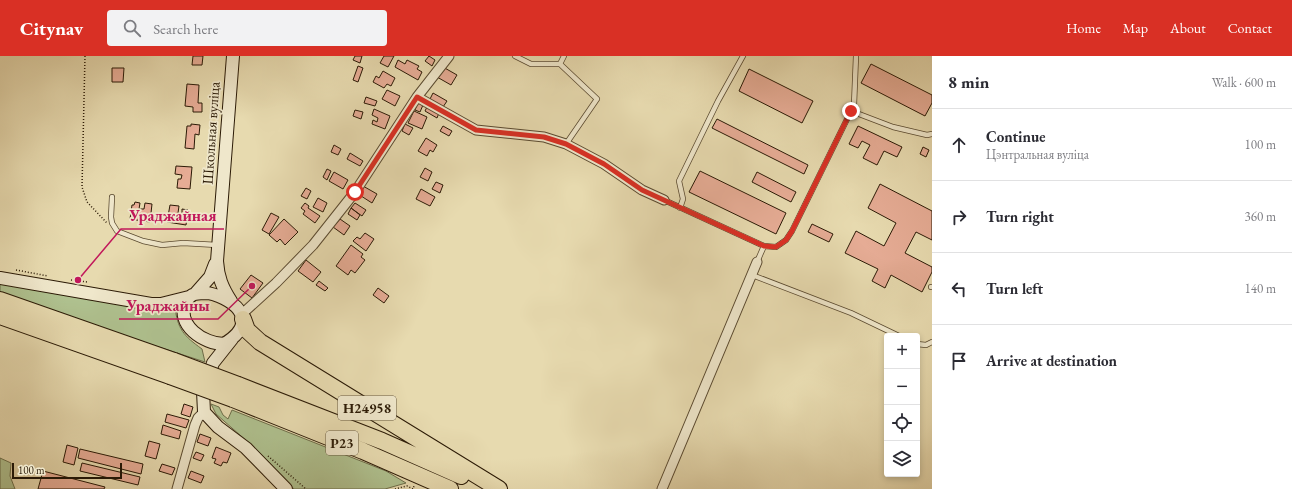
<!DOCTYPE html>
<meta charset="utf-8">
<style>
body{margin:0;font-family:"EB Garamond",serif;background:#f2f2f3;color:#2b2b33}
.controls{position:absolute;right:12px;bottom:12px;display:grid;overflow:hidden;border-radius:4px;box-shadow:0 2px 6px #0003}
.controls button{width:36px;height:36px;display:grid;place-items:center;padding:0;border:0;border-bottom:1px solid #e1e1e2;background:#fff;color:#2b2b33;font:20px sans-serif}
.scale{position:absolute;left:12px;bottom:10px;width:110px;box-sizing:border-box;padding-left:4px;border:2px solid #2b1a06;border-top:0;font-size:11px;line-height:14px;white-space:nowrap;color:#2b1a06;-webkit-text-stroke:3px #efe7cb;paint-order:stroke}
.stop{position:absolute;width:12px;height:12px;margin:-9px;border:3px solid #d93025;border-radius:50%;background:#fff}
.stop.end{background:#d93025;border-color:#fff;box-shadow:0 1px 4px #0008}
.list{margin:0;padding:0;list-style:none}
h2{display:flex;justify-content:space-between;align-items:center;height:52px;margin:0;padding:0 16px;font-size:17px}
h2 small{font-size:13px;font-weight:400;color:#7c7c81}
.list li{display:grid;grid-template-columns:26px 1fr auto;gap:12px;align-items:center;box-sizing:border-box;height:72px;padding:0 16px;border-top:1px solid #e1e1e2}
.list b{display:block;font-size:15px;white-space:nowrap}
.list p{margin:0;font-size:13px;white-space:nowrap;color:#7c7c81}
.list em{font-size:13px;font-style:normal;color:#7c7c81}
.icon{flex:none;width:22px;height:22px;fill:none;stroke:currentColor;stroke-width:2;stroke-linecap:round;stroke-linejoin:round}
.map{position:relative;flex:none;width:932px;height:433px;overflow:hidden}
header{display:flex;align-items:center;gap:24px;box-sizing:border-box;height:56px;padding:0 20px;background:#d93025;color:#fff}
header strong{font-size:19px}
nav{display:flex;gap:22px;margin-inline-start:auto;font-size:14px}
.search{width:280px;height:36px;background:#f2f2f3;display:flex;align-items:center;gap:10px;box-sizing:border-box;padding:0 14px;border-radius:4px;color:#7c7c81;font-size:15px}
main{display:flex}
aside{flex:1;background:#fff}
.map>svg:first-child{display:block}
.green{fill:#afc18f;stroke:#6d6e4a}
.building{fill:#e6ac95;stroke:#2b1a06}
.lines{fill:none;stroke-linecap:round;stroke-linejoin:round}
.lane-casing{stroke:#5a4a30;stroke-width:6}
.street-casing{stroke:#5a4a30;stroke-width:11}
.secondary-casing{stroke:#2b1a06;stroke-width:14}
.highway-casing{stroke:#2b1a06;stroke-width:18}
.path{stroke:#2b1a06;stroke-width:1.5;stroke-dasharray:1 2;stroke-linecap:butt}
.lane{stroke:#efe7cb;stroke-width:4.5}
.street{stroke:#efe7cb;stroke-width:9}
.secondary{stroke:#efe7cb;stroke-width:12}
.highway{stroke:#e7daaf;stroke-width:16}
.highway-bridge-casing{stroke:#2b1a06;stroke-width:18;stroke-linecap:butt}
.highway-bridge{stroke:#e7daaf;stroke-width:16}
.route{stroke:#d93025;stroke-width:5}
.labels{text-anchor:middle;stroke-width:3.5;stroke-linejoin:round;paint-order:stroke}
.shield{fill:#efe7cb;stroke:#665841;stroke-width:1}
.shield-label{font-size:14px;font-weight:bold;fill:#2b1a06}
.street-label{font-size:15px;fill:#2b1a06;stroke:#efe7cb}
.leader{fill:none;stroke:#c2185b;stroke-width:1.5}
.callout-dot{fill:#c2185b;stroke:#efe7cb;stroke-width:1.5}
.callout-label{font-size:16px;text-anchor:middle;font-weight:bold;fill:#c2185b;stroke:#efe7cb;stroke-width:3.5;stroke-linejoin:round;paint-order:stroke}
</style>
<header>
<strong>Citynav</strong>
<div class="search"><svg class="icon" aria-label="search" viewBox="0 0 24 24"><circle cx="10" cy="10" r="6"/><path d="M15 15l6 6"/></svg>Search here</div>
<nav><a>Home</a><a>Map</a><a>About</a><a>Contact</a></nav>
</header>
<main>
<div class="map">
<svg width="932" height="433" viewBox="0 0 932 433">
<rect width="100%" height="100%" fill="#e7daaf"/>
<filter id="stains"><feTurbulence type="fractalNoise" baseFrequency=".005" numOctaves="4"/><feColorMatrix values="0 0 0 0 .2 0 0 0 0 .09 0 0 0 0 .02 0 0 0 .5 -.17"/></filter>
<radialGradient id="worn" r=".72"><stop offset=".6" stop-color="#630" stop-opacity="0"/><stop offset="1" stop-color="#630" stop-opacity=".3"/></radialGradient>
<path class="green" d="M0,227L175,250C177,273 184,280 202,293L205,306L69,262L0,237Z
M211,348L219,351L223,359L228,363L232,354L386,415L406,427L385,433H294L257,394L216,358Z
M0,402L11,407L10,420L15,433H0Z"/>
<path class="building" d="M193,0H203L202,9H192Z
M355,0H362L360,7L353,4Z
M384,0H394L388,11L380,7Z
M429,0L435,4L432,10L425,5Z
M398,4L405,8L407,4L419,10L417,13L422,16L418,24L395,11Z
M871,8L932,39V47L925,60L861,27Z
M358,10L363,12L358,26L353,24Z
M443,11L457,19L451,29L437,21Z
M112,12H124L123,26H112Z
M749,13L813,45L802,67L739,35Z
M383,15L395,22L391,30L387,28L384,32L373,26L376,20L379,22Z
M187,28L199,29L198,47H202V56H193V51L185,50Z
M387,34L400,40L395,50L382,43Z
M433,37L447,45L443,51L430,43Z
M366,41L377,45L375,50L364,47Z
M418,46L423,49L420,56L415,54Z
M427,51L439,57L437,62L425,55Z
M374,53L390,60L385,73L372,68L373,64L377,66L378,62L372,59Z
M355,54L363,56L361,63L353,60Z
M414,55L427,61L422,73L408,67Z
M717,63L808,109L804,118L712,72Z
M191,68L200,69L199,79L195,78L194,93L185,92L187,70H191Z
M405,68L413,72L409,79L402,75Z
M443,70L452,75L449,80L440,75Z
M858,70L902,91L897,101L884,95L877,109L863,102L870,89L862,85L858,92L849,88Z
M426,82L437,89L433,96L430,94L427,100L418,95Z
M334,89L341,93L338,99L331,96Z
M923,91L929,94L926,101L920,98Z
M350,97L363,105L360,110L347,103Z
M176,110L192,111L190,133L177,132L178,123H181L182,119L175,118Z
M425,112L432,116L428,125L420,121Z
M327,113L331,115L327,124L323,121Z
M700,115L786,157L776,178L689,136Z
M334,116L348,124L343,133L329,125Z
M757,116L796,136L791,146L752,126Z
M436,126L443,129L440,137L432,133Z
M880,128L932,155V184L916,176L905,197L932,211V216L922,236L891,219L885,232L872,225L878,213L845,197L856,175L884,190L896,167L868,152Z
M363,130L377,138L372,147L358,138Z
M306,132L311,135L307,143L301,140Z
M421,133L435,141L430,150L416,143Z
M318,142L327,147L323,156L313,151Z
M135,146L140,147L139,153H144L145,147L152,148L150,166L130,163L132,149H134Z
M305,147L309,150L308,152L320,160L315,167L303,158L305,155L301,152Z
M355,147L366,154L362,160L351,152Z
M170,149L179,150L178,157L182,158V153L188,154L186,169L167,166Z
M351,152L360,159L357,164L348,158Z
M271,157L279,161L269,178L262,174Z
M284,163L298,176L285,189L280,183L277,186L269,179Z
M340,163L350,170L344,179L333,171Z
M812,168L833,178L829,186L808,176Z
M365,177L374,183L366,195L353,185L357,181L360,183Z
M351,189L363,198L361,201L365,204L355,217L351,214L348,219L336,210Z
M306,204L321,216L313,226L298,215Z
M251,219L263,227L252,242L240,233Z
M319,225L328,232L325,235L316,229Z
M378,232L389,240L384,247L373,239Z
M184,348L193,351L190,361L181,358Z
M167,358L189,364L186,372L165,366Z
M163,369L181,375L179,383L161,378Z
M200,378L211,382L208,390L197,386Z
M149,385L160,388L156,403L145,400Z
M67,389L78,392L74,409L63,406Z
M216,391L231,397L227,407L223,406L221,410L214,407L216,403L212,402Z
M80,393L143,408L141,418L78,402Z
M196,396L204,399L201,405L193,402Z
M82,407L140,421L138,429L80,415Z
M162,408L175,412L172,419L159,415Z
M43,415L105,431L104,433H38Z
M191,415L204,420L201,427L188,422Z"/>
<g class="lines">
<g class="lane-casing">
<path id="lane" d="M515,0L531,8H560
M564,0L560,8L597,43L566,88
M851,55L893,71L927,79L932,78
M112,141L111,161L112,167L117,175L143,185L162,189L183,187L217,189
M664,144L764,190L776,191L786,184L792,175L854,49L856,0
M680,152L683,143L679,125L718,45L743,0
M757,206L764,190
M752,219L851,257L899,280
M931,231H932
M917,288L926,289L932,286"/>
</g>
<g class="street-casing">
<path id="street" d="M417,41L476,74L544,81L566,88L604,108L642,134L664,144
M242,258L276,227L313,189L355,136L417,41L449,0
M177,433L195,369L198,362L204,356
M662,433L757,206"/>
</g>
<g class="secondary-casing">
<path id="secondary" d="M0,222L151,248H161L189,241
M208,237C239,244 259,267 224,288C204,288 175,269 186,246C188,242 191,239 195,238C199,237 204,237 208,237Z
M195,238L210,221L215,208
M231,245C222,231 218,221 217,205L233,0
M232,283L213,307L203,335L204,356L218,371L246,392L286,433"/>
</g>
<g class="highway-casing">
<path id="highway" d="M0,244L174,305
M0,260L170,320
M243,263L247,274L260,286L499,433
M238,329L382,385L461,420
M233,343L363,395L450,433"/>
</g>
<path class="path" d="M85,0L82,131L87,146L107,167
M16,214L48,220
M71,224L87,226
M268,400L306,433
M395,433L407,430L413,433L414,430"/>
<use href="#lane" class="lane"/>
<use href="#street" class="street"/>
<use href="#secondary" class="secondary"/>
<use href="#highway" class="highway"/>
<g class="highway-bridge-casing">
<path id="highway-bridge" d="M174,305L238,329
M170,320L233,343"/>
</g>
<use href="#highway-bridge" class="highway-bridge"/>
</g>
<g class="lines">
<path class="route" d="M355,136L417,41L476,74L544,81L566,88L604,108L642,134L764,190L776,191L786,184L792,175L851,55"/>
</g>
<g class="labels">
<g class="shield">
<rect x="338" y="340" width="58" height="24" rx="3"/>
<rect x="326" y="375" width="32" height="24" rx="3"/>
</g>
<g class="shield-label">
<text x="367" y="357">Н24958</text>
<text x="342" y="392">Р23</text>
</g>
<g class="street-label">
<text transform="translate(211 77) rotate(-86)" y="5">Школьная вуліца</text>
</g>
</g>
<path class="leader" d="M78 224L121 173H224M252 230L218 263H119"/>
<g class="callout-dot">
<circle cx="78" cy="224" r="4"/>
<circle cx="252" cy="230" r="4"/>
</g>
<g class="callout-label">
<text x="173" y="165">Ураджайная</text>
<text x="168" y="255">Ураджайны</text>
</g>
<rect width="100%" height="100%" filter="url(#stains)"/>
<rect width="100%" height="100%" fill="url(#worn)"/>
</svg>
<div class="controls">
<button>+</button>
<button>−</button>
<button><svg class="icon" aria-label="locate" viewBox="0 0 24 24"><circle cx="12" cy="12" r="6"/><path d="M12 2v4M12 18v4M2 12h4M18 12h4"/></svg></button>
<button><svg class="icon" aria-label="layers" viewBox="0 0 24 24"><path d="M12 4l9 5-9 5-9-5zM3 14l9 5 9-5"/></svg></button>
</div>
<div class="scale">100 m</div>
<div class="stop" style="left:355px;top:136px"></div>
<div class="stop end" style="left:851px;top:55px"></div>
</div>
<aside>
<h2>8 min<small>Walk · 600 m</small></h2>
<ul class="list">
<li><svg class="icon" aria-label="ahead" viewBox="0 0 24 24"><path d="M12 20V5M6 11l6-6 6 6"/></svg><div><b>Continue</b><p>Цэнтральная вуліца</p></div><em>100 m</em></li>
<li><svg class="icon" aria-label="right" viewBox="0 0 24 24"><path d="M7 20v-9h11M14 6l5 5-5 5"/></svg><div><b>Turn right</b></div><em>360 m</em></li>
<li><svg class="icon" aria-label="left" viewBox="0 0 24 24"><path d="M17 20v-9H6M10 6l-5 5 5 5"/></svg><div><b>Turn left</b></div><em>140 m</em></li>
<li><svg class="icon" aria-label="arrive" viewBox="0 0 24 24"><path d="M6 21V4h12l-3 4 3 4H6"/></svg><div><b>Arrive at destination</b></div></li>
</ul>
</aside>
</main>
